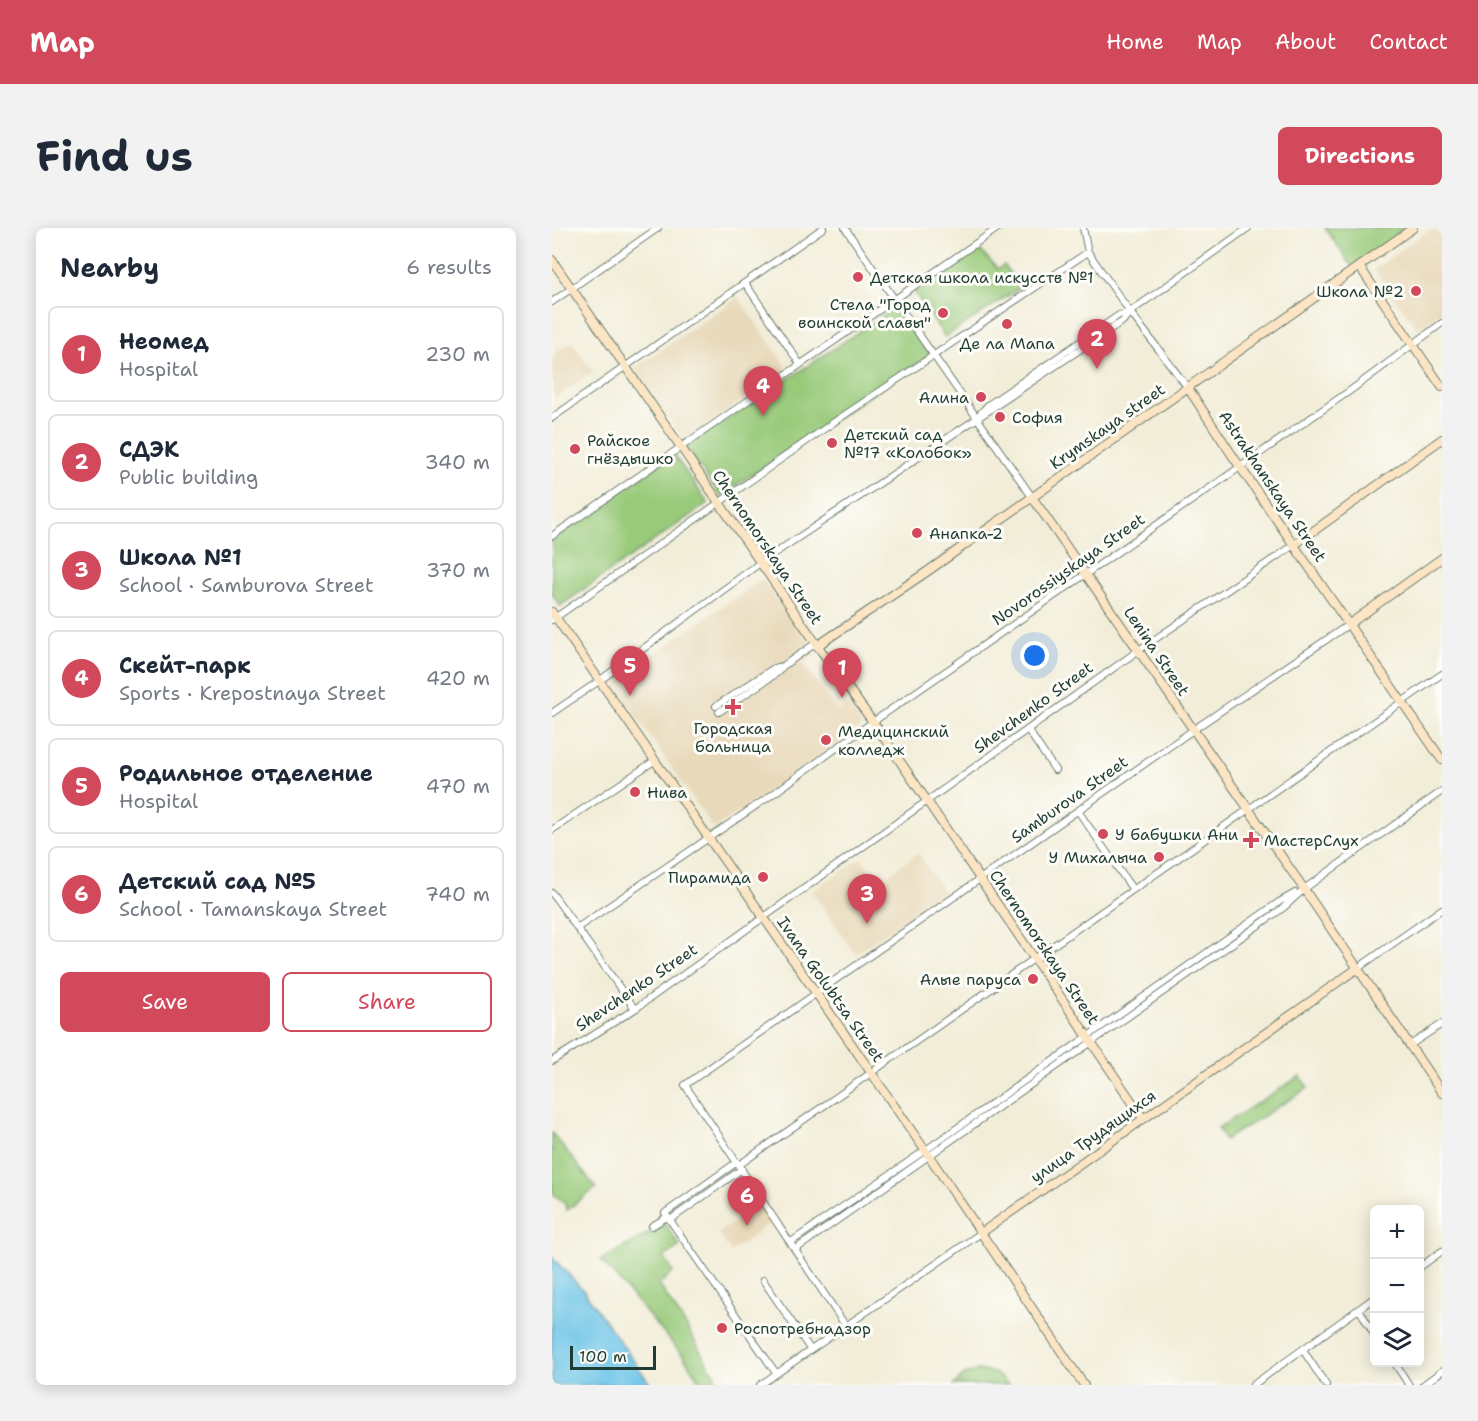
<!DOCTYPE html>
<meta charset="utf-8">
<style>
body{margin:0;font-family:"Shantell Sans",sans-serif;background:#f2f2f3;color:#1f2937}
.controls{position:absolute;right:18px;bottom:18px;display:grid;overflow:hidden;border-radius:9px;box-shadow:0 3px 15px #0003}
.controls button{width:54px;height:54px;display:grid;place-items:center;padding:0;border:0;border-bottom:2px solid #e0e1e3;background:#fff;color:#1f2937;font:30px sans-serif}
.scale{position:absolute;left:18px;bottom:15px;width:86px;box-sizing:border-box;padding-left:6px;border:3px solid #1f3d34;border-top:0;font-size:16px;line-height:21px;white-space:nowrap;color:#1f3d34;-webkit-text-stroke:4px #fdfcf7;paint-order:stroke}
.you{position:absolute;left:483px;top:428px;width:21px;height:21px;margin:-15px;border:4px solid #fff;border-radius:50%;background:#1a73e8;box-shadow:0 0 0 9px #1a73e833}
.badge{display:grid;place-items:center;width:39px;height:39px;border-radius:50%;background:#d1495b;color:#fff;font-size:20px;font-weight:700}
.pin{position:absolute;translate:-50% -50px;filter:drop-shadow(0 2px 3px #0008)}
.pin::after{content:'';position:absolute;top:32px;width:21px;height:18px;background:inherit;clip-path:polygon(0 0,100% 0,50% 100%)}
.list{margin:0;padding:0;list-style:none}
h2{display:flex;justify-content:space-between;align-items:center;height:78px;margin:0;padding:0 24px;font-size:26px}
h2 small{font-size:20px;font-weight:400;color:#747a83}
.list li{display:grid;grid-template-columns:39px 1fr auto;gap:18px;align-items:center;box-sizing:border-box;height:96px;margin:0 12px 12px;padding:0 12px;border:2px solid #e0e1e3;border-radius:9px}
.list b{display:block;font-size:22px;white-space:nowrap}
.list p{margin:0;font-size:20px;white-space:nowrap;color:#747a83}
.list em{font-size:20px;font-style:normal;color:#747a83}
.actions{display:flex;gap:12px;padding:18px 24px}
.actions a{flex:1;padding:14px 0;border:2px solid #d1495b;border-radius:9px;text-align:center;font-size:21px;color:#d1495b}
.actions .main{background:#d1495b;color:#fff}
.icon{flex:none;width:33px;height:33px;fill:none;stroke:currentColor;stroke-width:2;stroke-linecap:round;stroke-linejoin:round}
.map{position:relative;flex:none;width:890px;height:1157px;overflow:hidden;border-radius:9px}
header{display:flex;align-items:center;gap:36px;box-sizing:border-box;height:84px;padding:0 30px;background:#d1495b;color:#fff}
header strong{font-size:28px}
nav{display:flex;gap:33px;margin-inline-start:auto;font-size:21px}
.intro{display:flex;align-items:center;justify-content:space-between;box-sizing:border-box;height:144px;padding:0 36px}
h1{margin:0;font-size:42px}
.button{padding:15px 27px;border-radius:9px;background:#d1495b;color:#fff;font-size:21px;font-weight:700}
main{display:flex;gap:36px;padding:0 36px}
aside{flex:1;background:#fff;border-radius:9px;box-shadow:0 3px 15px #0003}
.map>svg:first-child{display:block}
.built{fill:#e8d9ba}
.green{fill:#99ca7a;stroke:#5c8457;stroke-width:1.5}
.water{fill:#69c3e7;stroke:#44808e;stroke-width:1.5}
.lines{fill:none;stroke-linecap:round;stroke-linejoin:round}
.street-casing{stroke:#697b6d;stroke-width:8}
.secondary-casing{stroke:#697b6d;stroke-width:10}
.street{stroke:#fff;stroke-width:6}
.secondary{stroke:#fce5c4;stroke-width:8}
.poi-dot{fill:#d1495b;stroke:#fdfcf7;stroke-width:2}
.labels{text-anchor:middle;stroke-width:6;stroke-linejoin:round;paint-order:stroke}
.poi-label{font-size:16px;fill:#1f3d34;stroke:#fdfcf7;text-anchor:start}
.street-label{font-size:16px;fill:#1f3d34;stroke:#fdfcf7}
</style>
<header>
<strong>Map</strong>
<nav><a>Home</a><a>Map</a><a>About</a><a>Contact</a></nav>
</header>
<div class="intro"><h1>Find us</h1><a class="button">Directions</a></div>
<main>
<aside>
<h2>Nearby<small>6 results</small></h2>
<ul class="list">
<li><span class="badge">1</span><div><b>Неомед</b><p>Hospital</p></div><em>230 m</em></li>
<li><span class="badge">2</span><div><b>СДЭК</b><p>Public building</p></div><em>340 m</em></li>
<li><span class="badge">3</span><div><b>Школа №1</b><p>School · Samburova Street</p></div><em>370 m</em></li>
<li><span class="badge">4</span><div><b>Скейт-парк</b><p>Sports · Krepostnaya Street</p></div><em>420 m</em></li>
<li><span class="badge">5</span><div><b>Родильное отделение</b><p>Hospital</p></div><em>470 m</em></li>
<li><span class="badge">6</span><div><b>Детский сад №5</b><p>School · Tamanskaya Street</p></div><em>740 m</em></li>
</ul>
<div class="actions"><a class="main">Save</a><a>Share</a></div>
</aside>
<div class="map">
<svg width="890" height="1157" viewBox="0 0 890 1157">
<rect width="100%" height="100%" fill="#fdfcf7"/>
<filter id="ink" filterUnits="userSpaceOnUse"><feTurbulence type="fractalNoise" baseFrequency=".0167" numOctaves="2"/><feDisplacementMap in="SourceGraphic" scale="12" xChannelSelector="R" yChannelSelector="G"/><feConvolveMatrix kernelMatrix="1 2 1 2 8 2 1 2 1" color-interpolation-filters="sRGB"/></filter>
<filter id="wash" filterUnits="userSpaceOnUse"><feTurbulence type="fractalNoise" baseFrequency=".008" numOctaves="4" result="noise"/><feDisplacementMap in="SourceGraphic" scale="24" xChannelSelector="R" yChannelSelector="G"/><feGaussianBlur stdDeviation="1.35" result="paint"/><feColorMatrix in="noise" values="0 0 0 0 0 0 0 0 0 0 0 0 0 0 0 0 0 1.4 0 .05"/><feComposite in="paint" operator="in"/></filter>
<g filter="url(#wash)">
<rect width="100%" height="100%" fill="#f2edd8"/>
<path class="built" d="M885,0H890V84L866,102L822,42L878,1L881,3Z
M186,69L236,141L132,213L82,141Z
M20,113L41,144L4,170L0,165V129L4,126L3,124Z
M210,351L265,425L250,434L287,483L296,476L311,498L162,601L60,454Z
M366,625L393,665L303,726L260,663L309,630L327,656L339,647L338,645Z
M206,970L221,993L179,1024L166,1005L204,978L202,973Z"/>
<path class="green" d="M773,0H857L801,40Z
M426,20L446,41L452,37L468,60L393,109L362,64Z
M344,79L378,127L168,268L134,219Z
M122,227L156,275L8,378L0,366V311Z
M748,848L756,860L673,912L666,900Z
M0,905L44,960L15,982L12,974L0,965Z
M113,996L128,1018L112,1029L121,1044L107,1057L134,1098L168,1157H150L132,1129L49,1032Z
M427,1142L443,1145L457,1157H402L412,1147Z"/>
<path class="water" d="M0,1029L31,1062L99,1157H0Z"/>
</g>
<g filter="url(#ink)">
<g class="lines">
<g class="street-casing">
<path id="street" d="M293,0L480,269
M531,0L536,24L578,84L636,160
M193,55L248,136
M0,74L106,0
M426,188L436,177L567,87L578,84L696,0
M0,190L271,0
M0,308L446,0
M0,392L282,194L536,24
M164,478L222,440L231,438L264,415
M167,484L225,445L231,438
M0,485L47,453L208,335L571,93L578,84
M476,502L503,542
M526,583L581,662
M0,602L102,533
M0,665L83,781
M25,700L221,566L315,498L799,162L890,95
M806,740L890,681
M858,817L890,796
M0,833L83,781L587,422L742,317
M185,934L113,985L224,1145
M187,937L890,446
M118,992L190,941
M100,998L115,989
M239,1014L378,919L727,674L743,665
M244,1021L731,680L752,661L890,563
M868,1039L890,1023
M211,1052L258,1121
M807,1081L822,1106
M293,1097L133,857L641,502L796,397
M751,1122L774,1157
M842,1134L857,1157
M208,1157L429,1005
M701,1157L822,1070
M871,1157L890,1143"/>
</g>
<g class="secondary-casing">
<path id="secondary" d="M0,32L270,424L326,501L591,890
M807,38L890,159
M636,160L682,230L890,532
M480,269L752,661L890,865
M742,317L890,211
M0,384L377,928L532,1157
M796,397L890,330
M265,418L376,343L861,0
M429,1005L806,740"/>
</g>
<use href="#street" class="street"/>
<use href="#secondary" class="secondary"/>
</g>
</g>
<g class="poi-dot">
<circle cx="306" cy="49" r="6"/>
<circle cx="864" cy="63" r="6"/>
<circle cx="391" cy="85" r="6"/>
<circle cx="455" cy="96" r="6"/>
<circle cx="429" cy="169" r="6"/>
<circle cx="448" cy="189" r="6"/>
<circle cx="280" cy="215" r="6"/>
<circle cx="23" cy="221" r="6"/>
<circle cx="365" cy="305" r="6"/>
<path d="M178 470h6v6h6v6h-6v6h-6v-6h-6v-6h6z"/>
<circle cx="274" cy="512" r="6"/>
<circle cx="83" cy="564" r="6"/>
<circle cx="551" cy="606" r="6"/>
<path d="M696 603h6v6h6v6h-6v6h-6v-6h-6v-6h6z"/>
<circle cx="607" cy="629" r="6"/>
<circle cx="211" cy="649" r="6"/>
<circle cx="481" cy="751" r="6"/>
<circle cx="170" cy="1100" r="6"/>
</g>
<g class="labels">
<g class="poi-label">
<text x="318" y="55">Детская школа искусcтв №1</text>
<text x="852" y="69" text-anchor="end">Школа №2</text>
<text x="379" y="82" text-anchor="end">Стела "Город<tspan x="379" dy="18">воинской славы"</tspan></text>
<text x="455" y="121" text-anchor="middle">Де ла Мапа</text>
<text x="417" y="175" text-anchor="end">Алина</text>
<text x="460" y="195">София</text>
<text x="292" y="212">Детский сад<tspan x="292" dy="18">№17 «Колобок»</tspan></text>
<text x="35" y="218">Райское<tspan x="35" dy="18">гнёздышко</tspan></text>
<text x="377" y="311">Анапка-2</text>
<text x="181" y="506" text-anchor="middle">Городская<tspan x="181" dy="18">больница</tspan></text>
<text x="286" y="509">Медицинский<tspan x="286" dy="18">колледж</tspan></text>
<text x="95" y="570">Нива</text>
<text x="563" y="612">У бабушки Ани</text>
<text x="712" y="618">МастерСлух</text>
<text x="595" y="635" text-anchor="end">У Михалыча</text>
<text x="199" y="655" text-anchor="end">Пирамида</text>
<text x="469" y="757" text-anchor="end">Алые паруса</text>
<text x="182" y="1106">Роспотребнадзор</text>
</g>
<g class="street-label">
<text transform="translate(555 198) rotate(-35)" y="6">Krymskaya street</text>
<text transform="translate(721 258) rotate(56)" y="6">Astrakhanskaya Street</text>
<text transform="translate(216 319) rotate(56)" y="6">Chernomorskaya Street</text>
<text transform="translate(516 341) rotate(-35)" y="6">Novorossiyskaya Street</text>
<text transform="translate(605 423) rotate(56)" y="6">Lenina Street</text>
<text transform="translate(481 479) rotate(-36)" y="6">Shevchenko Street</text>
<text transform="translate(517 571) rotate(-35)" y="6">Samburova Street</text>
<text transform="translate(493 719) rotate(56)" y="6">Chernomorskaya Street</text>
<text transform="translate(84 759) rotate(-34)" y="6">Shevchenko Street</text>
<text transform="translate(279 761) rotate(55)" y="6">Ivana Golubtsa Street</text>
<text transform="translate(541 908) rotate(-35)" y="6">улица Трудящихся</text>
</g>
</g>
</svg>
<div class="controls">
<button>+</button>
<button>−</button>
<button><svg class="icon" aria-label="layers" viewBox="0 0 24 24"><path d="M12 4l9 5-9 5-9-5zM3 14l9 5 9-5"/></svg></button>
</div>
<div class="scale">100 m</div>
<div class="you"></div>
<div class="pin badge" style="left:290px;top:470px">1</div>
<div class="pin badge" style="left:545px;top:141px">2</div>
<div class="pin badge" style="left:315px;top:696px">3</div>
<div class="pin badge" style="left:211px;top:188px">4</div>
<div class="pin badge" style="left:78px;top:468px">5</div>
<div class="pin badge" style="left:195px;top:998px">6</div>
</div>
</main>
